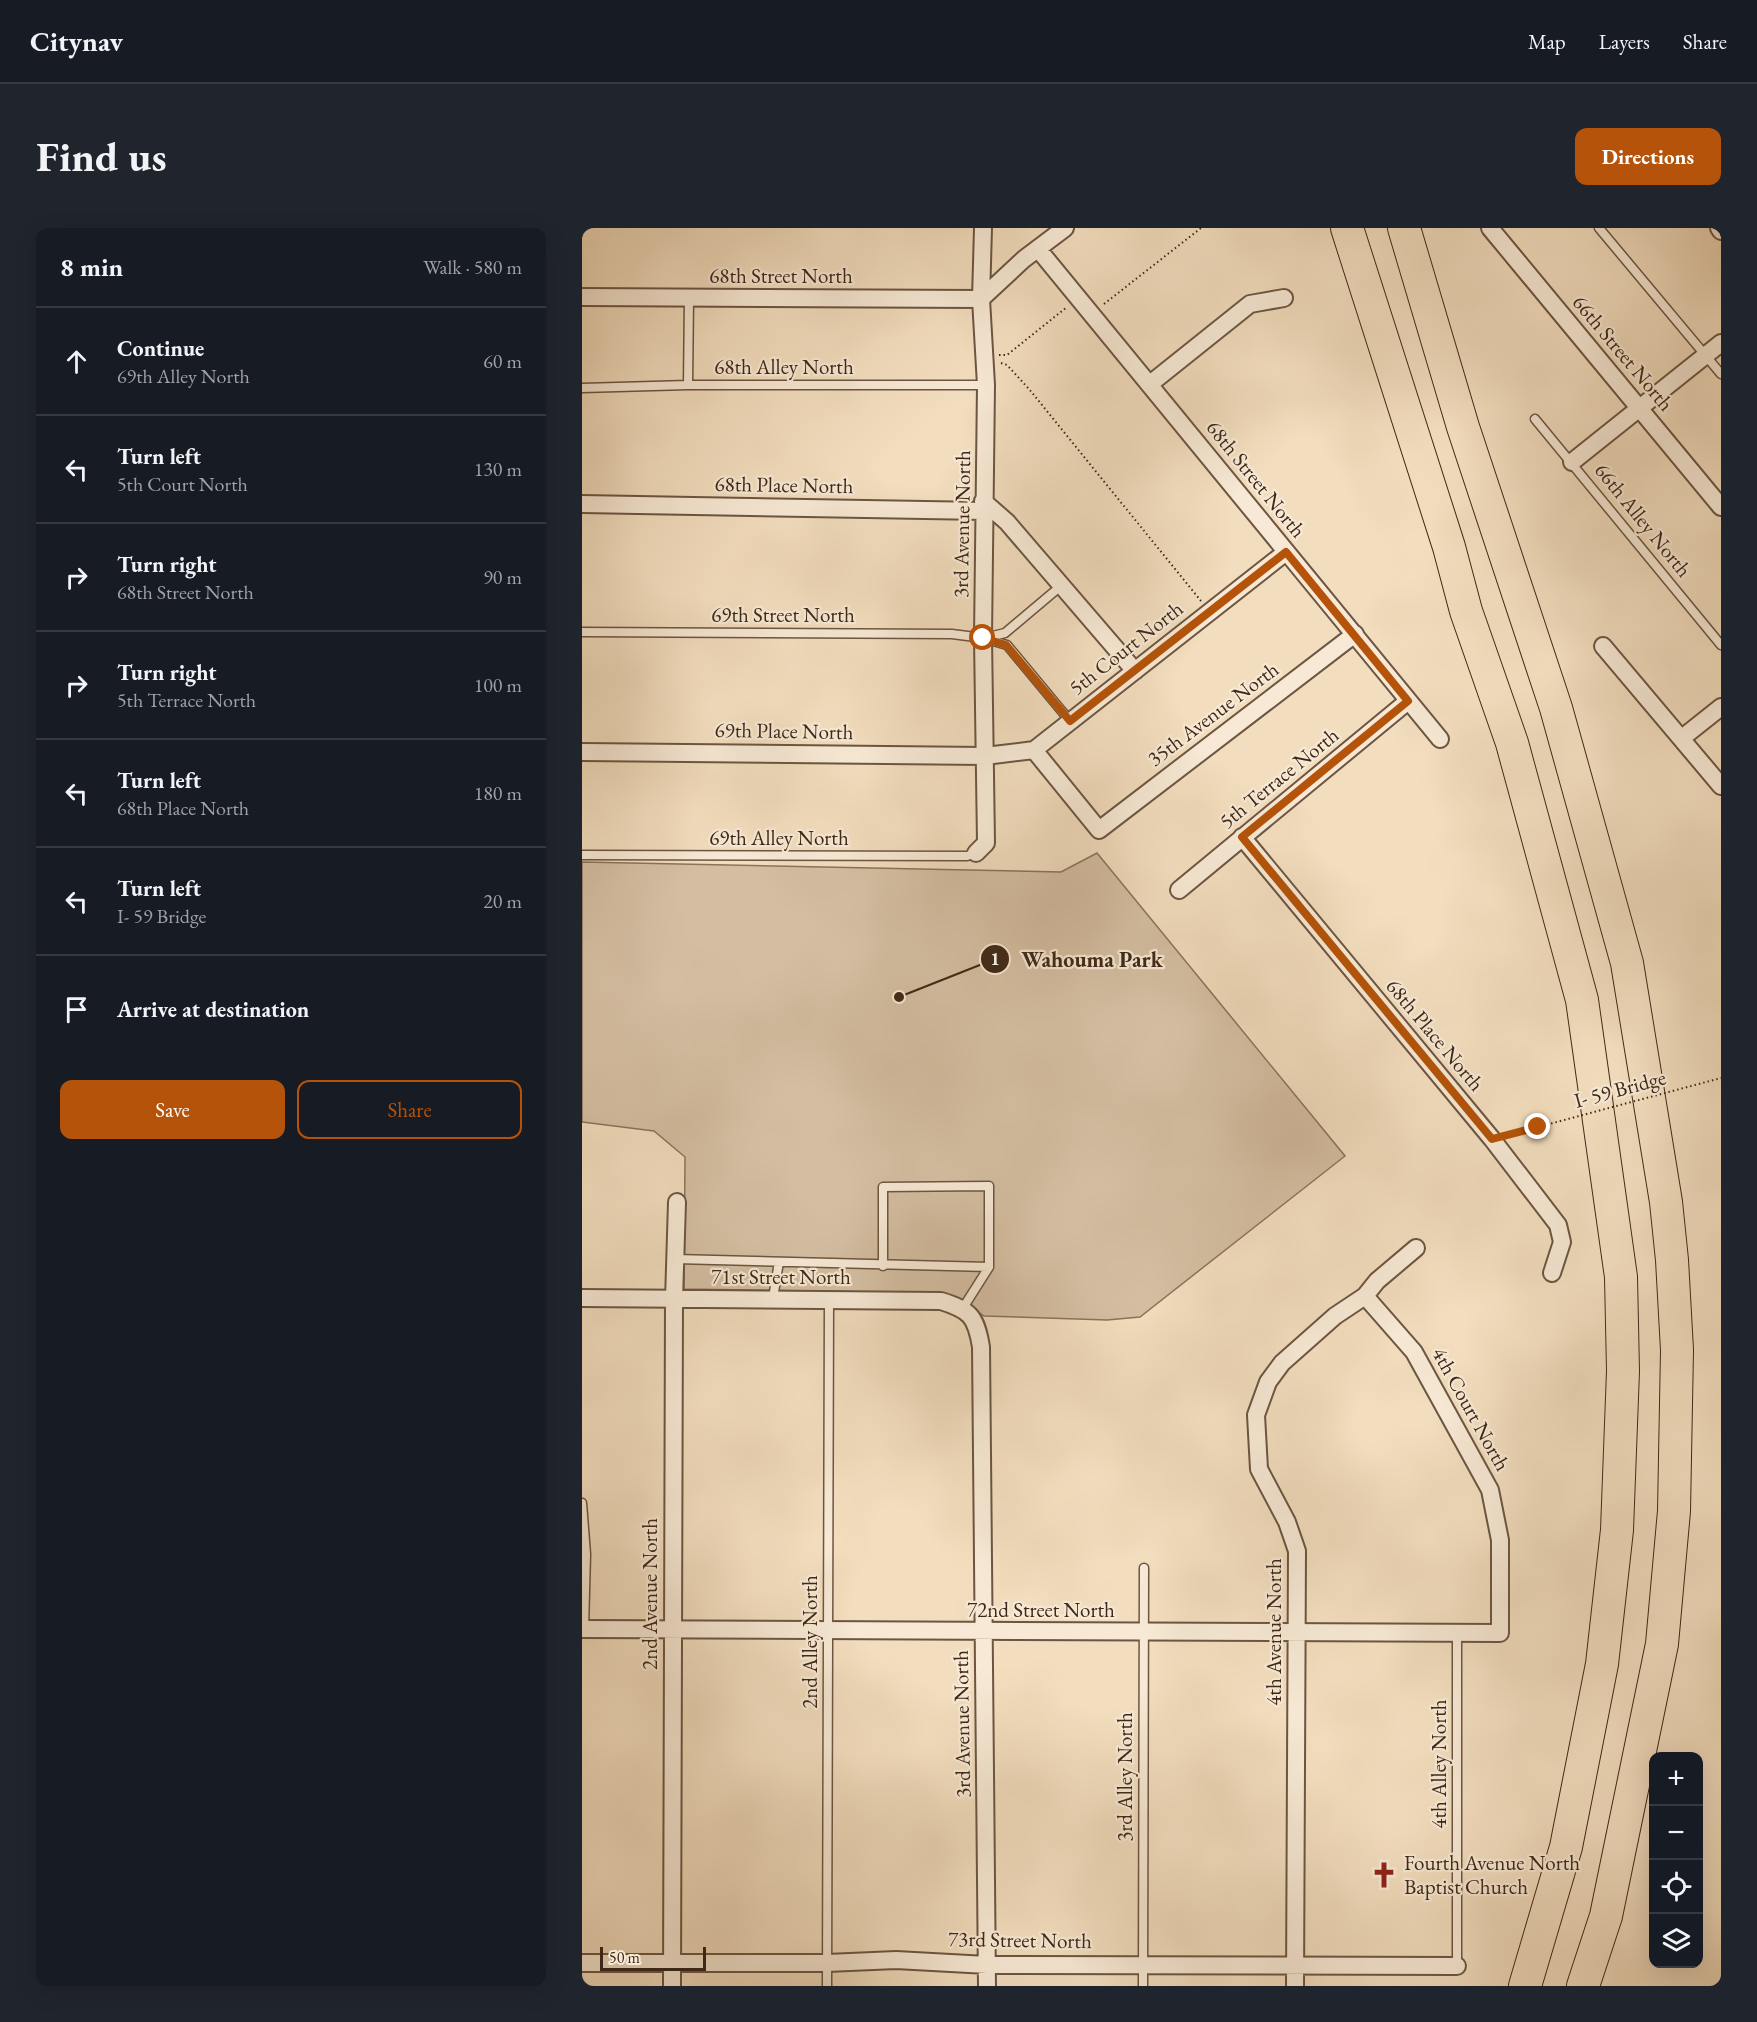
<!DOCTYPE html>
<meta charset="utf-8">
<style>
body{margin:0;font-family:"EB Garamond",serif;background:#20242c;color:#f1f3f6}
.controls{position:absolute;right:18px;bottom:18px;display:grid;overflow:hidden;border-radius:12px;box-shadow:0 6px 24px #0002}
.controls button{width:54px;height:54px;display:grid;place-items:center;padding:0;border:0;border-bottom:2px solid #363941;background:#171b24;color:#f1f3f6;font:30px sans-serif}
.scale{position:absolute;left:18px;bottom:15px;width:106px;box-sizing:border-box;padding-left:6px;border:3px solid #3f2817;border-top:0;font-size:16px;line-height:21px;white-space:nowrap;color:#3f2817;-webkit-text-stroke:4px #f7e9d5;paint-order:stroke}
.stop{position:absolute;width:18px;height:18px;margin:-14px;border:4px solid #b45309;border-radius:50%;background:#fff}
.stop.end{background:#b45309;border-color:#fff;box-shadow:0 2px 6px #0008}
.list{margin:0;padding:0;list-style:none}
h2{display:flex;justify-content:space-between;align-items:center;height:78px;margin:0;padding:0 24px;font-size:26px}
h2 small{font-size:20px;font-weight:400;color:#9ea1a6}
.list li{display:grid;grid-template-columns:39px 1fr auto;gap:18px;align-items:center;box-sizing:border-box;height:108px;padding:0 24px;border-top:2px solid #363941}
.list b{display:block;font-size:22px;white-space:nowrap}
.list p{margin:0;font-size:20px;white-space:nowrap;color:#9ea1a6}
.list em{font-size:20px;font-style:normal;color:#9ea1a6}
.actions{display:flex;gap:12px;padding:18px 24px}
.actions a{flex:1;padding:14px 0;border:2px solid #b45309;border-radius:12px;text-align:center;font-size:21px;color:#b45309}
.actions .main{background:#b45309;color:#fff}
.icon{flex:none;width:33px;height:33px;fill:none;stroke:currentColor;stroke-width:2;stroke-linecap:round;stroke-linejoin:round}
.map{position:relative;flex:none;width:1139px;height:1758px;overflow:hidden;border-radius:12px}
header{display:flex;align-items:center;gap:36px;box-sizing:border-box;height:84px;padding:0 30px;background:#171b24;border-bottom:2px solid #363941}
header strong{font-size:28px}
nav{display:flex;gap:33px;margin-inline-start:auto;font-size:21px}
.intro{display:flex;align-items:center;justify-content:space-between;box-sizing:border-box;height:144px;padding:0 36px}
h1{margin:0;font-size:42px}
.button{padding:15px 27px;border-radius:12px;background:#b45309;color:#fff;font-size:21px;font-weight:700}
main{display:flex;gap:36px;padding:0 36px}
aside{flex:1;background:#171b24;border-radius:12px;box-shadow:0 6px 24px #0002}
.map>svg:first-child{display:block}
.green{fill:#d4bea2;stroke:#8a735c;stroke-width:1.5}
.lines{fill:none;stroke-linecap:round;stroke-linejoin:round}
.service-casing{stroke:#6c5541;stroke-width:11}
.minor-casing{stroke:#6c5541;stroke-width:20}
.motorway-casing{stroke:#3f2817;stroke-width:34}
.path{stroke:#3f2817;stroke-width:2;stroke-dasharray:1.5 3;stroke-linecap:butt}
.service{stroke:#f7e9d5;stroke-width:8}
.minor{stroke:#f7e9d5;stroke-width:16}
.motorway{stroke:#f2ddbe;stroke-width:32}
.path-bridge{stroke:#3f2817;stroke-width:2;stroke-dasharray:1.5 3;stroke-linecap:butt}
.route{stroke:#b45309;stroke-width:8}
.labels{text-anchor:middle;stroke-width:4.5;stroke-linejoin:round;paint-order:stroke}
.street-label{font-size:21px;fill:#3f2817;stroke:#f7e9d5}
.poi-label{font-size:21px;fill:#3f2817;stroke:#f7e9d5;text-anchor:start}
.leader{fill:none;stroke:#3f2817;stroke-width:2}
.callout-dot{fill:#3f2817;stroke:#f7e9d5;stroke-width:2}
.mark-label{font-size:18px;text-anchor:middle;font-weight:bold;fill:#fff}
.callout-label{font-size:22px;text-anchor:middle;font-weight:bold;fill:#3f2817;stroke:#f7e9d5;stroke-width:4.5;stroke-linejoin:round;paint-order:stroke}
</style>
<header>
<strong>Citynav</strong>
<nav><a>Map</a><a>Layers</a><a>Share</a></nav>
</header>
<div class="intro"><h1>Find us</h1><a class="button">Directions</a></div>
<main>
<aside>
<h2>8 min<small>Walk · 580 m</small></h2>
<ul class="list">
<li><svg class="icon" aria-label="ahead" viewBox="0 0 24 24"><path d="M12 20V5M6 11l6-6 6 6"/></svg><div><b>Continue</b><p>69th Alley North</p></div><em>60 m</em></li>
<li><svg class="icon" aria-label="left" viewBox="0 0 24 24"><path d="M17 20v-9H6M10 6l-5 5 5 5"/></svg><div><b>Turn left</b><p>5th Court North</p></div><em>130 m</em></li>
<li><svg class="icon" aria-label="right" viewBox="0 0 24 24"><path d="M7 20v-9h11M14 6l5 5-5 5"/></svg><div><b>Turn right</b><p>68th Street North</p></div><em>90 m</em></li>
<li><svg class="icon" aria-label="right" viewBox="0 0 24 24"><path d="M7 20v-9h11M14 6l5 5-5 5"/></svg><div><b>Turn right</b><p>5th Terrace North</p></div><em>100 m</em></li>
<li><svg class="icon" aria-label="left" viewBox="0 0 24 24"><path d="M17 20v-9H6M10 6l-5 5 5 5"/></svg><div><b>Turn left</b><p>68th Place North</p></div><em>180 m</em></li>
<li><svg class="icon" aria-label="left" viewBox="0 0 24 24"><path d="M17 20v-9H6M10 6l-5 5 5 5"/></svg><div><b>Turn left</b><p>I- 59 Bridge</p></div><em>20 m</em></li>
<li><svg class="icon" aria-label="arrive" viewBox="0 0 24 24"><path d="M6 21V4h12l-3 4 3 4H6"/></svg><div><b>Arrive at destination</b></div></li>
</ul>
<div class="actions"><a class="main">Save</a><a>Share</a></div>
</aside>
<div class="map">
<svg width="1139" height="1758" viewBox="0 0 1139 1758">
<rect width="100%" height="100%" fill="#f2ddbe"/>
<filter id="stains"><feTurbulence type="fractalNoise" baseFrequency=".00333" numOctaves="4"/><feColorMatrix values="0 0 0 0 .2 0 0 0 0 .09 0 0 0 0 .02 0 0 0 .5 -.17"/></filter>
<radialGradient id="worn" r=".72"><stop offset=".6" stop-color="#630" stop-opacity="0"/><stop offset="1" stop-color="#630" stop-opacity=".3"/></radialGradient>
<path class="green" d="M515,625L763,928L558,1089L525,1092L402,1088L377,1070L360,1065L102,1061L103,929L72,903L0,894V634L479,644Z"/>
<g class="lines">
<g class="service-casing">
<path id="service" d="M1017,0L1139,146
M106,157L107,70
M0,160L106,157H404
M953,191L1139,417
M0,404L370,406L401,410L425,417L488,493
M402,410L423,405L480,357
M0,627L385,628L394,625
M93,1031L407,1039V958L301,959V1038
M191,1070L197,1034
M381,1080L407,1039
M0,1275L4,1326L2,1401
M875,1738V1406
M245,1758L247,1071
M561,1758L562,1340"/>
</g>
<g class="minor-casing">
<path id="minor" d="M908,0L1139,279
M1137,0L1139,3
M456,21L858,511
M0,69L399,71L442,31L483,0
M568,156L668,76L702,70
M990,234L1139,115
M401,273L425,294L553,443
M0,276L402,283
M1021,418L1139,558
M1100,510L1139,479
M452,522L517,602L773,406
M0,524L403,528L452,522L704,324
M660,609L910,911L976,997L980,1014L970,1045
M394,625L404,615L401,410L404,157L399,71L401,0
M597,662L826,473
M0,1070L359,1073C388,1082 394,1088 399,1119L405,1758
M0,1401L918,1405V1312L908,1262L832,1124L783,1068
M0,1735H245L314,1732L405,1737L875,1738
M90,1758L92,1072L95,974
M713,1758L715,1323L705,1294L677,1241L674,1187L686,1154L700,1135L753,1088L783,1068L795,1053L834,1020"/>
</g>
<g class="motorway-casing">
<path id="motorway" d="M765,0L867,319L884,383L930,515L1000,772L1039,1049L1041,1143L1035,1302L1020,1436L984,1619L943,1758
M822,0L881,199L974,480L1045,735L1084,974L1090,1032L1095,1122L1092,1283L1080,1416L1024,1688L1001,1758"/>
</g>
<path class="path" d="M522,76L619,0
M417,127H425L485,79
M419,135L425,137L447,161L619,373
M927,906L956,899"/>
<use href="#service" class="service"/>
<use href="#minor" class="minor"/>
<use href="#motorway" class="motorway"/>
<path class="path-bridge" d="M956,899L1139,850"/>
</g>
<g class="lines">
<path class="route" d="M401,410L424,417L488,493L704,324L826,473L660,609L910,911L956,899"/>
</g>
<defs>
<g id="church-bare" transform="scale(2.07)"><path d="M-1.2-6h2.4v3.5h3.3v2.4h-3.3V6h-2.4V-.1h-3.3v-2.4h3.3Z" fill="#8f2418" stroke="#f7e9d5" stroke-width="2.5" paint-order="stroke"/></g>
</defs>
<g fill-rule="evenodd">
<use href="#church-bare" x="802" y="1647"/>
</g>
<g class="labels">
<g class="street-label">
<text x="199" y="55">68th Street North</text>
<text transform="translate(1041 125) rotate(50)" y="7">66th Street North</text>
<text x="202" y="146">68th Alley North</text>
<text transform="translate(674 251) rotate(51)" y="7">68th Street North</text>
<text transform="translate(202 257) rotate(1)" y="7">68th Place North</text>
<text transform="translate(1061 292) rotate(51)" y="7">66th Alley North</text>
<text transform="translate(380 296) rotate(-89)" y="7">3rd Avenue North</text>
<text x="201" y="394">69th Street North</text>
<text transform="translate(544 420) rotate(-38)" y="7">5th Court North</text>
<text transform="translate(631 486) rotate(-37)" y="7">35th Avenue North</text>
<text transform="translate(202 503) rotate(1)" y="7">69th Place North</text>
<text transform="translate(697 550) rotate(-39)" y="7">5th Terrace North</text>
<text x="197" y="617">69th Alley North</text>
<text transform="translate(853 807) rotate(50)" y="7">68th Place North</text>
<text transform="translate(1038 861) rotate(-15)" y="7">I- 59 Bridge</text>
<text x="199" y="1056">71st Street North</text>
<text transform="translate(889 1181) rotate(61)" y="7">4th Court North</text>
<text transform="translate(68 1366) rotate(-90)" y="7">2nd Avenue North</text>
<text x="459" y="1389">72nd Street North</text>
<text transform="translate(692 1404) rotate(-90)" y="7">4th Avenue North</text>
<text transform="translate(228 1414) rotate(-90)" y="7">2nd Alley North</text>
<text transform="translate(380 1496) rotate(-91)" y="7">3rd Avenue North</text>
<text transform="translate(857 1536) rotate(-90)" y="7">4th Alley North</text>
<text transform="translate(543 1549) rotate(-90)" y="7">3rd Alley North</text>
<text transform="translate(438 1712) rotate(1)" y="7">73rd Street North</text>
</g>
<g class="poi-label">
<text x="822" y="1642">Fourth Avenue North<tspan x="822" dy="24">Baptist Church</tspan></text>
</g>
</g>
<path class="leader" d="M317 769L413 731"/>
<g class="callout-dot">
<circle cx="317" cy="769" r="6"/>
<circle cx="413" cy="731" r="15"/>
</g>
<g class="mark-label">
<text x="413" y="737">1</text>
</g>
<g class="callout-label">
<text x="510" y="739">Wahouma Park</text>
</g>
<rect width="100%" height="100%" filter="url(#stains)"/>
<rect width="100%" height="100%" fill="url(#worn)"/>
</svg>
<div class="controls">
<button>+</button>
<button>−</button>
<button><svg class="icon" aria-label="locate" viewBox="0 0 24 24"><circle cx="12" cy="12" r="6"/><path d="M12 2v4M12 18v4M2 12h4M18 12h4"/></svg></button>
<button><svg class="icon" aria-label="layers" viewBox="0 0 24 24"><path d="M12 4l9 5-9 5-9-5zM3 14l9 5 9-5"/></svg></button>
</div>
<div class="scale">50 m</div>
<div class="stop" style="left:401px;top:410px"></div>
<div class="stop end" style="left:956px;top:899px"></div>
</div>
</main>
